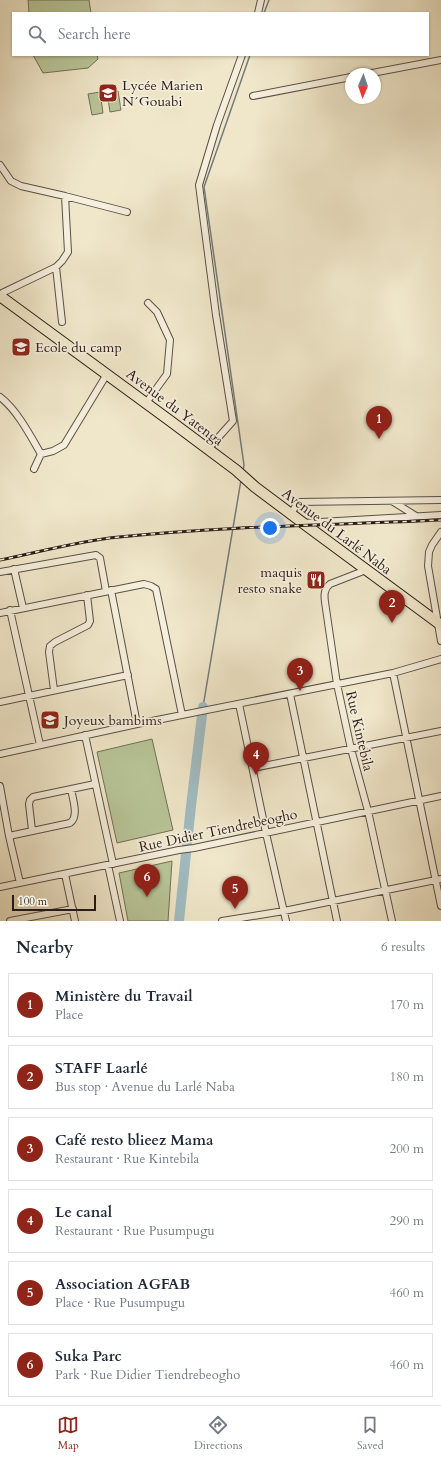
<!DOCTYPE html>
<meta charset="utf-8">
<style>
body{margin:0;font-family:Cardo,serif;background:#f2f2f3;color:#1f2937}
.compass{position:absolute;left:345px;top:68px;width:36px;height:36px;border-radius:50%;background:#fff;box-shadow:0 1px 3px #0004;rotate:182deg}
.scale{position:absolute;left:12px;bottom:10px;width:84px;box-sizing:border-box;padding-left:4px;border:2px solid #2a1d17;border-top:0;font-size:11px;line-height:14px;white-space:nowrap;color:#2a1d17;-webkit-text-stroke:3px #f5efdd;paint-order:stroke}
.you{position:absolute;left:270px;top:528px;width:14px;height:14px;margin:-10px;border:3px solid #fff;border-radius:50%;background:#1a73e8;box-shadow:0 0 0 6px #1a73e833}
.badge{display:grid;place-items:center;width:26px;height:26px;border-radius:50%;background:#8f2418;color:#fff;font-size:13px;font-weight:700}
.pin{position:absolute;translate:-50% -33px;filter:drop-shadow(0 1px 2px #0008)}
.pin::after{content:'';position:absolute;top:21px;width:14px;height:12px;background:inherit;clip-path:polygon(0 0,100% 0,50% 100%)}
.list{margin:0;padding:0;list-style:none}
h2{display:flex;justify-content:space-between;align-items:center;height:52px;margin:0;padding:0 16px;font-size:17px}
h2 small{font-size:13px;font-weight:400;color:#747a83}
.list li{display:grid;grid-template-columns:26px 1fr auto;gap:12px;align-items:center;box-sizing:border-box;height:64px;margin:0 8px 8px;padding:0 8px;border:1px solid #e0e1e3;border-radius:0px}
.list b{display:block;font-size:15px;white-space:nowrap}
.list p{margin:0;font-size:13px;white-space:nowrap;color:#747a83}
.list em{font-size:13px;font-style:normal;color:#747a83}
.icon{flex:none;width:22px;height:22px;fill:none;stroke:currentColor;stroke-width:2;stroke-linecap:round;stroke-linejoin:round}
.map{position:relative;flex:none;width:441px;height:921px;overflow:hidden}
.search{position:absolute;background:#fff;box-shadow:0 1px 3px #0004;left:12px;right:12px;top:12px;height:44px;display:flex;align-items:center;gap:10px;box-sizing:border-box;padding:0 14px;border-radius:0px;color:#747a83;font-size:15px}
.sheet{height:484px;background:#fff}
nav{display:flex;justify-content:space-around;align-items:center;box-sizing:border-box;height:56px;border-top:1px solid #e0e1e3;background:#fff;font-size:11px;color:#747a83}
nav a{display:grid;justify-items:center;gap:2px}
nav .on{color:#8f2418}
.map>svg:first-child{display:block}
.green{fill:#b8c598;stroke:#717158}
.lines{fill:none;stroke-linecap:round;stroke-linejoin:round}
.stream{stroke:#717c7e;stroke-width:1.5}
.river{stroke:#a1bcc2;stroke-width:10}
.minor-casing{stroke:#5c5044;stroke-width:8}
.primary-casing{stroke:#2a1d17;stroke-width:12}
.minor{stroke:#f5efdd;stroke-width:6}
.primary{stroke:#f0e7ca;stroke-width:10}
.rail-casing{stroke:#2a1d17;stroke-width:3}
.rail{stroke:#f5efdd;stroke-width:1.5;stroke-dasharray:4.5;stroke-linecap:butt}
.labels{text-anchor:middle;stroke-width:3.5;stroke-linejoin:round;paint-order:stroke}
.poi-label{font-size:14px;fill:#2a1d17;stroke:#f5efdd;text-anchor:start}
.street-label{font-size:14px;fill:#2a1d17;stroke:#f5efdd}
</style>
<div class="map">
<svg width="441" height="921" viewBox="0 0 441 921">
<rect width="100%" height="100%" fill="#f0e7ca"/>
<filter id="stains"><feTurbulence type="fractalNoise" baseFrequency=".005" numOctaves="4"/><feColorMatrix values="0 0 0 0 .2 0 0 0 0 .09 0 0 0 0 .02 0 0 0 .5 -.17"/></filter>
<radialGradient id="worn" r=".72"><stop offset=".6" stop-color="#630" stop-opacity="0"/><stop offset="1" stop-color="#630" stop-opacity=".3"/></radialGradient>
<path class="green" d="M28,0H89L91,13H29Z
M33,55H97L98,59L88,68L43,73Z
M118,91L121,110L110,112L107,92Z
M100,92L103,113L92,115L88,94Z
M152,739L173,830L117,843L97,752Z
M172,861L168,921H128L119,873Z"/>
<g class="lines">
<path class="stream" d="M264,13L269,0
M243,471L244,465L204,187L250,55
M203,707L241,480"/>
<path class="river" d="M179,921L191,806L203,707"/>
<g class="minor-casing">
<path id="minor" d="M258,13L261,0
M367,74L441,60
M253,96L351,77
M0,165L11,181L21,186L65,196L127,212
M56,267L62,322
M0,294L56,267L62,261L68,252L65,196
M0,397C17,410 30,435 41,454L34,469
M146,403L167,374L170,340L157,312L148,303
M208,449L233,421L216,315L199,185L217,125L242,55
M41,454L53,451L64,445L107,374
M392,501L416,516
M291,514L298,502L441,500
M303,523L441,515
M441,532L432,545L429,552L428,566L441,641
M14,569L23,608
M366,570L330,584C324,589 324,595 325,602L337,684L351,749L368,811L392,921
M0,572L96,555L100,558L106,591
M111,590L137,724
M10,610L40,745
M0,613L144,584L151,586L156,589L182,715
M393,673L441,906
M54,690L49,652L50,646L55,642L88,625L90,621L87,595
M290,694L337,921
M0,702L128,675
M239,704L266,833L286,921
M85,735L113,864
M0,754L137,724L393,673L441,659
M253,768L441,731
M0,786L9,836L20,883
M32,830L29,804L30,800L33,797L95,784
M9,836L70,823C79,817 73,800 71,789
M108,865L120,921
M65,874L75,921
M0,887L179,850L194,848L441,796
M10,921L73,909
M222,921L284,911L441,879"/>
</g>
<g class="primary-casing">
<path id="primary" d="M0,296L169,420L236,470L255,487L307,526L441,625"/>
</g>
<use href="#minor" class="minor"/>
<use href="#primary" class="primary"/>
<g class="rail-casing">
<path id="rail" d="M0,560C39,552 79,541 119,537C226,526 334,525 441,520"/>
</g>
<use href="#rail" class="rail"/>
</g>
<defs>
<g id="school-square" transform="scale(1)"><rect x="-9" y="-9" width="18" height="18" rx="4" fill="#8f2418" stroke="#f5efdd"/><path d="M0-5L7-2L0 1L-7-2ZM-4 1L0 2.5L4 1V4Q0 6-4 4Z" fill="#fff"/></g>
<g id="restaurant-square" transform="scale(1)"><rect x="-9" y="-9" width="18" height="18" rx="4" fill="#8f2418" stroke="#f5efdd"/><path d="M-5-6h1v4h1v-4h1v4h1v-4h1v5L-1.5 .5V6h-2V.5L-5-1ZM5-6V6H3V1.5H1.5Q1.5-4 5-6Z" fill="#fff"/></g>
</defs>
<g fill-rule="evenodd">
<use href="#school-square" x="108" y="93"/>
<use href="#school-square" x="21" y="347"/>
<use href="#restaurant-square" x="316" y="580"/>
<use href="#school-square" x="50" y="720"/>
</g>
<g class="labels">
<g class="poi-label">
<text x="122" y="90">Lycée Marien<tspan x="122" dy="16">N´Gouabi</tspan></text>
<text x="35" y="352">Ecole du camp</text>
<text x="302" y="577" text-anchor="end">maquis<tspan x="302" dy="16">resto snake</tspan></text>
<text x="64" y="725">Joyeux bambims</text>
</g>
<g class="street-label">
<text transform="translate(175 407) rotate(37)" y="5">Avenue du Yatenga</text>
<text transform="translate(337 531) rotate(37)" y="5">Avenue du Larlé Naba</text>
<text transform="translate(360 731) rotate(77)" y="5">Rue Kintebila</text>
<text transform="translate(218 830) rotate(-12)" y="5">Rue Didier Tiendrebeogho</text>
</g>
</g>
<rect width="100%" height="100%" filter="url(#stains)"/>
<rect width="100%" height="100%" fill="url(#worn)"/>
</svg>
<svg class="compass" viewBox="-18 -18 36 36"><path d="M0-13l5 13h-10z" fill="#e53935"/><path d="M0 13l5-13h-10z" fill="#747a83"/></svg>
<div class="scale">100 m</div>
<div class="you"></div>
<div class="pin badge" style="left:379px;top:439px">1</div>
<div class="pin badge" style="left:392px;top:623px">2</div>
<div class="pin badge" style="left:300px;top:691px">3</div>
<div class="pin badge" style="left:256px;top:775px">4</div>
<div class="pin badge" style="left:235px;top:909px">5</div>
<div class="pin badge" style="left:147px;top:897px">6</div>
<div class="search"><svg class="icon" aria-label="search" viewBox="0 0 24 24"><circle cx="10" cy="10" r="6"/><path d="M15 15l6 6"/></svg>Search here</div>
</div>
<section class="sheet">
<h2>Nearby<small>6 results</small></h2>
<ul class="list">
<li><span class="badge">1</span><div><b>Ministère du Travail</b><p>Place</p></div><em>170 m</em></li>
<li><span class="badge">2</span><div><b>STAFF Laarlé</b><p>Bus stop · Avenue du Larlé Naba</p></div><em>180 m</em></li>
<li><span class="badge">3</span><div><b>Café resto blieez Mama</b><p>Restaurant · Rue Kintebila</p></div><em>200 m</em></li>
<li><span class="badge">4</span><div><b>Le canal</b><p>Restaurant · Rue Pusumpugu</p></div><em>290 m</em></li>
<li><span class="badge">5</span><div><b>Association AGFAB</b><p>Place · Rue Pusumpugu</p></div><em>460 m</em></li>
<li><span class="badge">6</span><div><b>Suka Parc</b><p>Park · Rue Didier Tiendrebeogho</p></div><em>460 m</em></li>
</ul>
</section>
<nav>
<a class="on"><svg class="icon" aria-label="map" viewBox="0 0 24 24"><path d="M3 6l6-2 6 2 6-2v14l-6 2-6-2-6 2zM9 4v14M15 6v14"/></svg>Map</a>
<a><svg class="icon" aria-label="directions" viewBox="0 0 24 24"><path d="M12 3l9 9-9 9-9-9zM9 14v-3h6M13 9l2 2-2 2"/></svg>Directions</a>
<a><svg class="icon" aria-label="saved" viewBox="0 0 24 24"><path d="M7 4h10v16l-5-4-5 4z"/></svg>Saved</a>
</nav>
